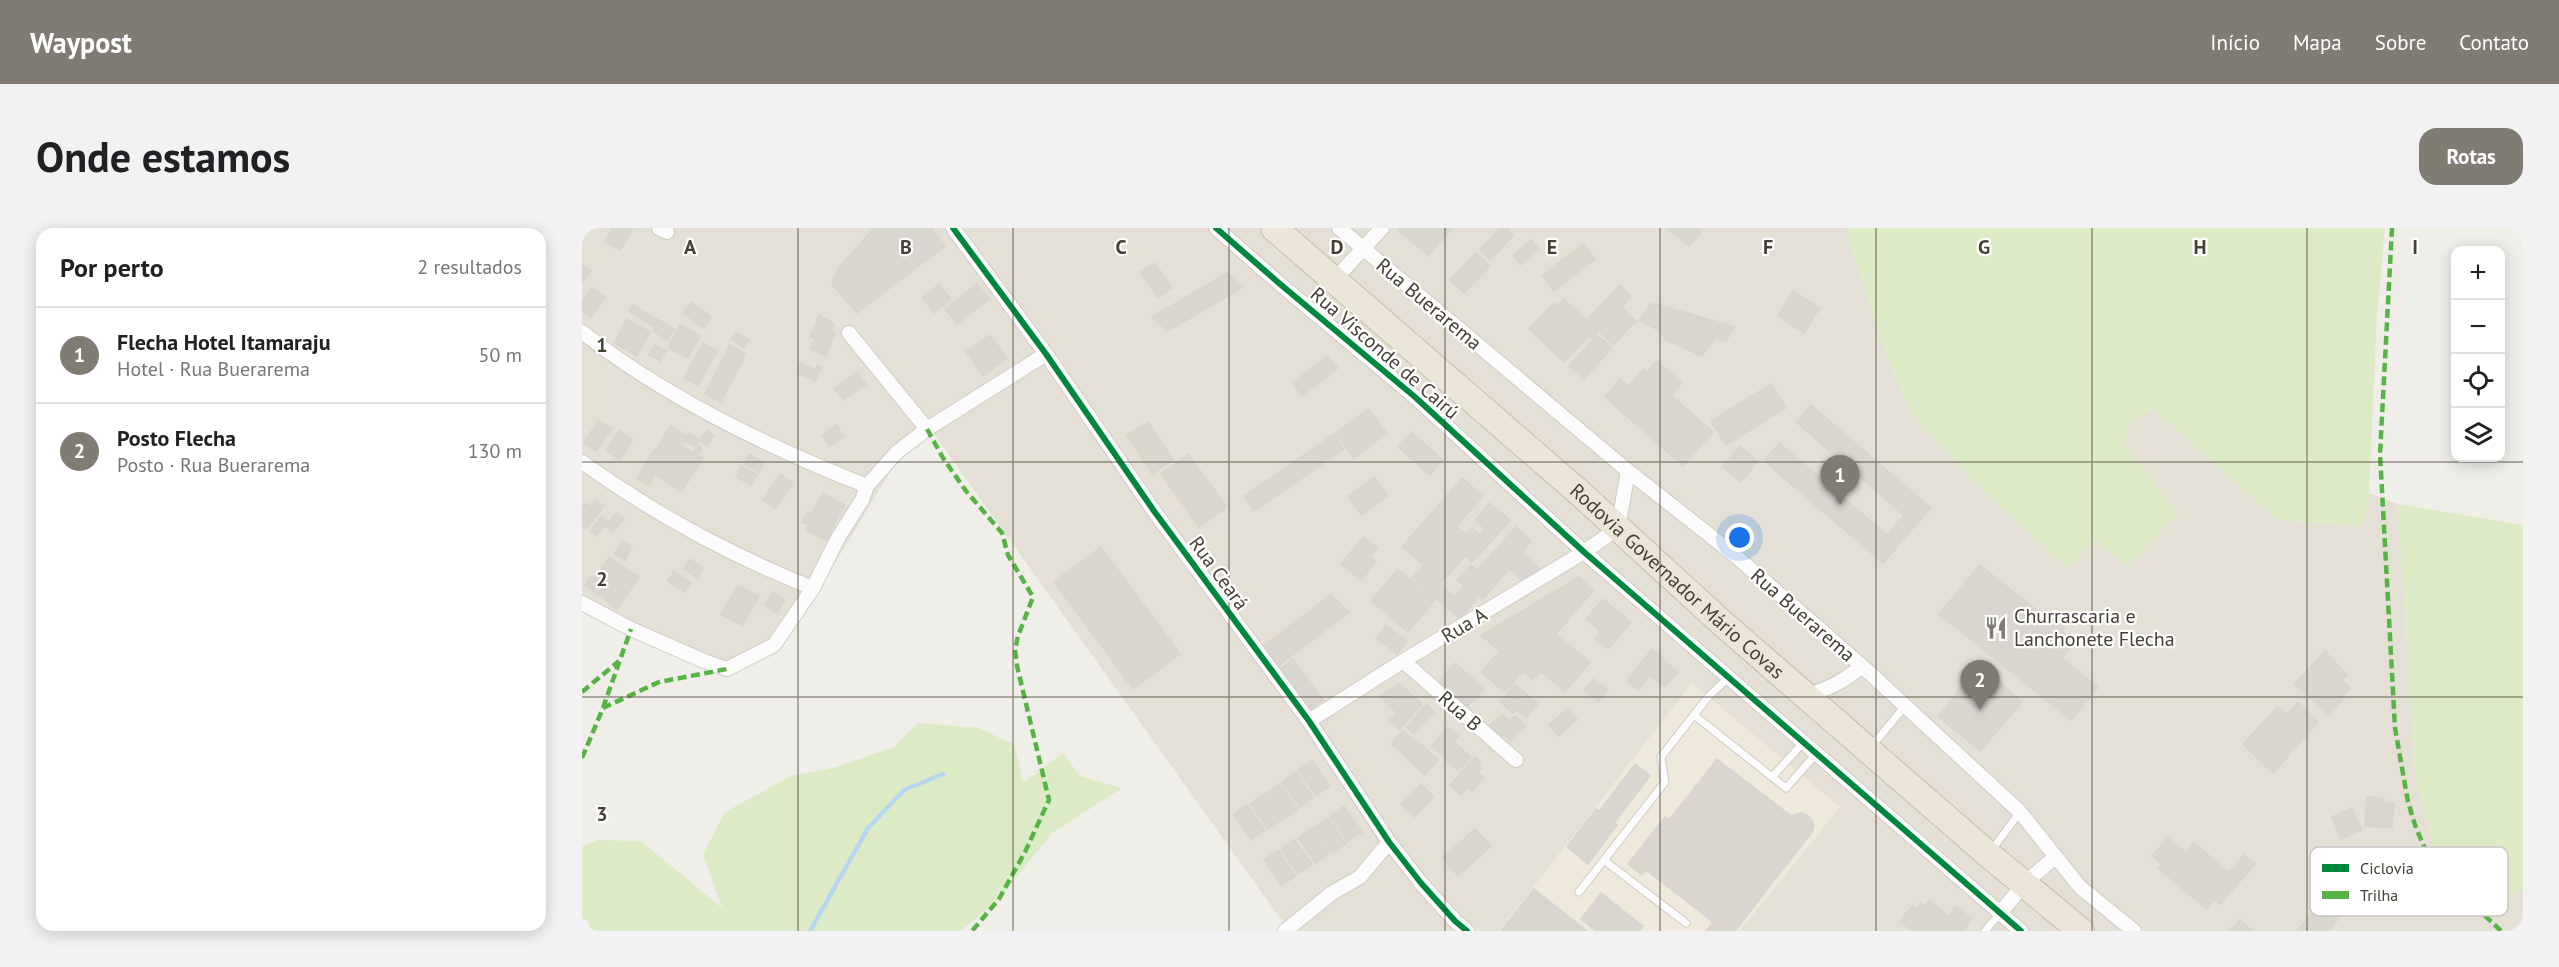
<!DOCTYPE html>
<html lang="pt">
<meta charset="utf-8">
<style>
body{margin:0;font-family:"PT Sans",sans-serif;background:#f2f2f2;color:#202124}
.controls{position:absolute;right:18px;top:18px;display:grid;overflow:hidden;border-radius:12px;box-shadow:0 3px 15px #0003}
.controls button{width:54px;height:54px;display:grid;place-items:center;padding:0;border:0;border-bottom:2px solid #e0e0e0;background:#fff;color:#202124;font:30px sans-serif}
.you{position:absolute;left:1158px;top:310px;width:21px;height:21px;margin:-15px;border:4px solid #fff;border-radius:50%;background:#1a73e8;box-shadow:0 0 0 9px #1a73e833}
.badge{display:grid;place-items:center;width:39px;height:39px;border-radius:50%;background:#817c73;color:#fff;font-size:20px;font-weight:700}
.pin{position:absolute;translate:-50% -50px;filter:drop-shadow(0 2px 3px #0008)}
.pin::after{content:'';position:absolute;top:32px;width:21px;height:18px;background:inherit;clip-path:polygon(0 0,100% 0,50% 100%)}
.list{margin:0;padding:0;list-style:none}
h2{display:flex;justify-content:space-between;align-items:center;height:78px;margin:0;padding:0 24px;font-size:26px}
h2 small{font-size:20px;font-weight:400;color:#757577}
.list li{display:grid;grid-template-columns:39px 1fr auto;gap:18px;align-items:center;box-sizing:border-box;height:96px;padding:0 24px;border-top:2px solid #e0e0e0}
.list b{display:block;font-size:22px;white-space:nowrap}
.list p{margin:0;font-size:20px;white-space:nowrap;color:#757577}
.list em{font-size:20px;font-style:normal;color:#757577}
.icon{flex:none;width:33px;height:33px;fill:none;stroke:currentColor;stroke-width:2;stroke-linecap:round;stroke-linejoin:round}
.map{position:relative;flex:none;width:1941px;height:703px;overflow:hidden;border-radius:18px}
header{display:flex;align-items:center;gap:36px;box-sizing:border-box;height:84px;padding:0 30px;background:#817c73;color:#fff}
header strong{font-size:28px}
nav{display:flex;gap:33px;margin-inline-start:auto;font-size:21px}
.intro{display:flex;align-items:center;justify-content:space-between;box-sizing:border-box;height:144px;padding:0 36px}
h1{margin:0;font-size:42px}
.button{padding:15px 27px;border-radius:18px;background:#817c73;color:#fff;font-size:21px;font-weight:700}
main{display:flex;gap:36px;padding:0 36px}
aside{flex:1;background:#fff;border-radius:18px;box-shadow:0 3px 15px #0003}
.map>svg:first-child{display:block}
.residential{fill:#e4e0d5}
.education{fill:#eee9da}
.green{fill:#dcebc6}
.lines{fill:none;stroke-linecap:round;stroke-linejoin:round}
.stream{stroke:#b7d7ef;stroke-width:4.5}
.building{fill:#d9d6d0;stroke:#d8d5ce;stroke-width:1.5}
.lane-casing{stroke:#cecbc5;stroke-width:9}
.street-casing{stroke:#cecbc5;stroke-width:16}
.highway-casing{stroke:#c8bca3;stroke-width:28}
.lane{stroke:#fdfcfc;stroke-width:7}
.street{stroke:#fdfcfc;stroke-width:14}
.highway{stroke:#ece6d8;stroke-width:26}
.quiet{stroke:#57b346;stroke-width:4.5;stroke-dasharray:9 4.5;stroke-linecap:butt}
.cycleway-casing{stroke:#fff;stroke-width:10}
.cycleway{stroke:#00873e;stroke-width:6}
.grid{fill:none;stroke:#453f34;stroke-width:1.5;stroke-opacity:0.55}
.labels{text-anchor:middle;stroke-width:4.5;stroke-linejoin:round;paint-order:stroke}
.street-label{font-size:20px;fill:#453f34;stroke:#fff}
.poi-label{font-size:20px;fill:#453f34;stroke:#fff;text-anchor:start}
.key{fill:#fff;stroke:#c7c5c2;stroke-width:1.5}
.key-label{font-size:16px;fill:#453f34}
.grid-label{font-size:20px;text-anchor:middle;font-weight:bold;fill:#453f34;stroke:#fff;stroke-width:4.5;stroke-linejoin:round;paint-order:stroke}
</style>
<header>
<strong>Waypost</strong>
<nav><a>Início</a><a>Mapa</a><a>Sobre</a><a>Contato</a></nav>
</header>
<div class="intro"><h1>Onde estamos</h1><a class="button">Rotas</a></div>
<main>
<aside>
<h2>Por perto<small>2 resultados</small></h2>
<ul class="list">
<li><span class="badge">1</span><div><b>Flecha Hotel Itamaraju</b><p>Hotel · Rua Buerarema</p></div><em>50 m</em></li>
<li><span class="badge">2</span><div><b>Posto Flecha</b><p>Posto · Rua Buerarema</p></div><em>130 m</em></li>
</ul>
</aside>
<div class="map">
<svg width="1941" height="703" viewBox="0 0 1941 703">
<rect width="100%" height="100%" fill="#f0eee8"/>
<path class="residential" d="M0,0H1263L1306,131L1329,185L1392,253L1485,339L1514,311L1548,193L1570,179L1696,292L1781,298L1787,265L1816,276L1833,544L1858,646L1875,682L1905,683L1941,660V703H696L700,693L352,206L314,234L232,370L190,427L141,448L0,382Z"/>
<path class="education" d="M1110,455L1258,579L1158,703H917Z"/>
<path class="green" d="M1263,0H1803L1795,88L1787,265L1781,298L1696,292L1569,179L1548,193L1542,216L1596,285L1546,339L1514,311L1485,340L1392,253L1329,185L1306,131Z
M1816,276L1941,297V660L1905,683L1875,682L1858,646L1833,544Z
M336,495L397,500L433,517L441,555L481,525L498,548L540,560L470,605L417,671L379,703H10L5,692H0V619L16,612L59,613L140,680L121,626L143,584L209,548L255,539L312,519Z"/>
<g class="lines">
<path class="stream" d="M228,703L286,600L322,562L361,546"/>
</g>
<path class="building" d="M31,0H51L38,22L23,14Z
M292,0H349L363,18L275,85L250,56L256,41Z
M818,0H870L847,28L816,2Z
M918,0H925L932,7L908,32L898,22Z
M1085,0H1116L1120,3L1107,18Z
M949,12L957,21L939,37L931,28Z
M1002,16L1013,31L994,46L983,30Z
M894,25L908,38L882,65L868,52Z
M982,30L994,45L972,63L960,48Z
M573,35L590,60L576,70L558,44Z
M0,37L9,42L0,55Z
M645,45L661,59L586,103L570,89Z
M357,56L369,71L352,85L340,70Z
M395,56L407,71L375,96L363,81Z
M1038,57L1049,69L1010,110L1007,107L982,134L947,101L973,74L976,77L982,71L1005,92Z
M10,60L23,69L9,89L0,83V73Z
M1211,63L1238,80L1222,105L1196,88Z
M109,74L129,89L122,100L101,85Z
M1070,75L1153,99L1144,113L1133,110L1120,128L1084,112L1076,102L1057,92Z
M51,77L92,101L86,112L71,103L73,99L47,83Z
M1041,80L1054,93L1031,117L1018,104Z
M237,87L252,96L249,104L253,106L244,128L228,121L233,111L228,109Z
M45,91L68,104L55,128L32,115Z
M98,97L118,107L106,130L86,120Z
M153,104L167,112L162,120L149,111Z
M408,107L425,130L401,148L384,124Z
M1015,107L1030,120L1002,151L987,138Z
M121,115L135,123L116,158L102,150Z
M73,117L84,123L78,133L67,127Z
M148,117L164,126L139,174L123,166Z
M746,128L756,140L720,168L711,155Z
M1075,133L1100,155L1089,167L1131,204L1101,238L1023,169L1038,151L1046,158L1062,141L1065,144Z
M219,135L233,141L235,137L240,139L233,153L215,145Z
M275,144L284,156L261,172L252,161Z
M1189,156L1204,180L1144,217L1129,193Z
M1229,177L1349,280L1301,335L1182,233L1197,215L1305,307L1322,287L1214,194Z
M786,181L805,205L772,230L754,205Z
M17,192L30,201L14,223L1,215Z
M566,194L591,232L570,246L545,207Z
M254,197L262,208L248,218L240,207Z
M88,198L105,208L106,205L117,211L113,218L103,213L101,215L96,212V216L111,225L116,217L120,220L116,227L121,230L114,242L94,230L92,233L74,223Z
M37,202L51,212L38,232L24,223Z
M125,202L132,207L125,218L118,213Z
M829,204L861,232L848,247L816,219Z
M752,206L762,221L672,283L662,268Z
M1158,218L1176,233L1159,254L1141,239Z
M72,222L92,234L95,232L113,243L100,263L73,247L67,257L55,250Z
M167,226L182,234L177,244L162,236Z
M606,226L645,279L617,299L579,246Z
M159,238L175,246L169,257L154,249Z
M198,246L211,255L193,280L181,272Z
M793,249L806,268L779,287L766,268Z
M880,250L901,268L841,337L820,319Z
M241,265L263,277L244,312L224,302L227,297L220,294L226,284L230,286Z
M14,272L22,278L5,301L0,297V280L4,275L9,279Z
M908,275L928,292L917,305L908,297L903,301L893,292Z
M35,285L42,291L31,304L23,298L15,308L8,303L20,288L27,294Z
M908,297L917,305L890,334L883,328L849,366L830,349L876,299L884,306L890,300L898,307Z
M934,299L949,313L940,324L959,342L942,354L927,341L901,371L897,368L878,391L849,366L858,356L873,369L882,358L875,352L889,337L895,342Z
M781,309L795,320L788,329L794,334L779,352L759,336Z
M40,313L50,318L43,332L33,326Z
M519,319L598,426L551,461L472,354Z
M27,329L57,349L35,381L3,357L8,349H13Z
M108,331L121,340L115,350L102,341Z
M1398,337L1468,393L1470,390L1483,400L1480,404L1493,414L1480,430L1516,459L1489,492L1357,386Z
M816,341L853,372L826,404L789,373Z
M92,343L109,355L102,364L86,353Z
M997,349L1012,362L974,406L1008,434L983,464L959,443L951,452L899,407Z
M156,358L177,368L160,398L139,386Z
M191,364L203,372L195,385L182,377Z
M749,367L767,384L695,439L680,419Z
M1021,371L1049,394L1026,421L1013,410L1019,404L1004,391Z
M804,397L825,413L815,426L794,410Z
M1070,421L1082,430L1056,462L1045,453Z
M1743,423L1765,447L1760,452L1768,460L1761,467L1763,469L1747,487L1713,456Z
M917,424L940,445L922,464L899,444Z
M711,431L741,472L726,483L696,442Z
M1082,433L1096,444L1082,459L1069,448Z
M873,435L902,461L884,480L856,455Z
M1398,438L1440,474L1398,523L1356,488Z
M1012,451L1026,462L1016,474L1002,462Z
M818,456L840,476L817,502L807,492L815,485L797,468Z
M933,456L956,476L944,490L935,481L931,485L918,474Z
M1716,474L1736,494L1691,545L1661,516L1696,479L1704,487Z
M845,476L853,484L832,506L824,499Z
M985,481L995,491L977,508L967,497Z
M920,486L927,493L933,488L944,498L928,513L921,506L917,510L906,499Z
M866,499L877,507L860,526L850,518Z
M821,502L838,517L826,530L809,516Z
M872,514L889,529L876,543L860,528Z
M840,517L856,532L843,547L826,532Z
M893,529L899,534L896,537L900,540L896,544L902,550L890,564L885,560L879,567L868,557Z
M1135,531L1209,588L1219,585L1225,587L1230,592L1232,598L1230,604L1153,703H1124L1131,694L1064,642L1060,647L1046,636L1083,589L1087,592Z
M730,533L748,558L734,568L716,542Z
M1053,536L1068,548L1032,595L1017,583Z
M714,544L731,569L718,579L700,554Z
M698,556L716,581L702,591L684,565Z
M839,556L852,569L832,589L819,576Z
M682,566L700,591L686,601L668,576Z
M1785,569L1802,570V575H1812L1810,600L1783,598Z
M665,577L683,602L669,612L652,586Z
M762,578L780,604L766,613L748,588Z
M1770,580L1780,602L1759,611L1750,589Z
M1014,581L1035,597L1006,636L985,619Z
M746,590L764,615L750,625L732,600Z
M730,600L747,625L734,635L716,610Z
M893,601L909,618L876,648L860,630Z
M1586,610L1604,625L1612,615L1647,644L1662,627L1673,636L1638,677L1633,672L1625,681L1576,640L1579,636L1570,628Z
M712,611L730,636L716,646L699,621Z
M696,622L714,648L700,657L682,632Z
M1759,650L1777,667L1757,689L1739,673Z
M952,661L1005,703H919Z
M1019,665L1061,698L1057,703H1014L999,691Z
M1347,672L1366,688L1374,678L1390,691L1380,703H1330L1318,693L1330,678L1334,681L1339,675L1342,678Z
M1737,676L1756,691L1746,703H1715Z
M1658,692L1671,703H1648Z"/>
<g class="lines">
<g class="lane-casing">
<path id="lane" d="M1112,487L1204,560L1234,526
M1290,518L1323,478
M1190,549L1221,515
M1409,623L1438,584
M1023,633L1104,695
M997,664L1083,554L1079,529L1126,469L1146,450
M1403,703L1419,684"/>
</g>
<g class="street-casing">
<path id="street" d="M77,0L85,4
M371,0L464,126L572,283L727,493L807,614L839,655L873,693L885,703
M634,0L698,56L833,169L1002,324L1439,703
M757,0L1046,243L1149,324L1280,438L1438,584L1498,659L1552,703
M753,51L800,0
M0,104C83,169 188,220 285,258
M267,105L345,201
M0,234C71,285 150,328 231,360
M0,375L49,401L122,433L145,441L192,417L231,360L256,310L280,272L285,258L314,225L345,201L464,126
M821,433L934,532
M1225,467C1247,461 1262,453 1280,438
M727,493L821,433L1002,324L1036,300L1046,243
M1419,684L1442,656L1473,629
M703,703L750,665L778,649L807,614"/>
</g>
<g class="highway-casing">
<g id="highway">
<path id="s1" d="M692,0L1000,267L1140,395L1407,627L1499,703"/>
</g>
</g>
<use href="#lane" class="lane"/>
<use href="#street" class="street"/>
<use href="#highway" class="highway"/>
<path class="quiet" d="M1810,0L1798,226L1813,500L1826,574L1834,600L1845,625L1874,660L1919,703
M345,201L361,230L384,263L420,305L426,327L451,369L436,408L433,422L435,438L467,572L443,624L417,671L390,703
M0,464L37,433
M21,480L49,401
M0,530L21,480L77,454L145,441"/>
<g class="cycleway-casing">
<path id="cycleway" d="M371,0L464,126L572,283L727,493L807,614L839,655L873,693L885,703
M634,0L698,56L833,169L1002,324L1439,703"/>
</g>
<use href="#cycleway" class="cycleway"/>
</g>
<path class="grid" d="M216,0V703M431,0V703M647,0V703M863,0V703M1078,0V703M1294,0V703M1510,0V703M1725,0V703M0,234H1941M0,469H1941"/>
<defs>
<g id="restaurant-bare" transform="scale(1.8)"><path d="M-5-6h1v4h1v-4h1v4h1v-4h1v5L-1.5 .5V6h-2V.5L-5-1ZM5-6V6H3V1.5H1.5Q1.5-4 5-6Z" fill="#817c73" stroke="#fff" stroke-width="2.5" paint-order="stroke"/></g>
</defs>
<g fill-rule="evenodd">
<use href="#restaurant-bare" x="1414" y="400"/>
</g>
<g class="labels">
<g class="street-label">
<text transform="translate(847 76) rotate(40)" y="7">Rua Buerarema</text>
<text transform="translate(803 125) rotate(41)" y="7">Rua Visconde de Cairú</text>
<text transform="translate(637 345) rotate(54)" y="7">Rua Ceará</text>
<text dy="7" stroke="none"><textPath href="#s1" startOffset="536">Rodovia Governador Mário Covas</textPath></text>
<text transform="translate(1221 387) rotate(41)" y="7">Rua Buerarema</text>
<text transform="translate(882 397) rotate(-31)" y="7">Rua A</text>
<text transform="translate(878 483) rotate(41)" y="7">Rua B</text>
</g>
<g class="poi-label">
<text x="1432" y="395">Churrascaria e<tspan x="1432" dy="23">Lanchonete Flecha</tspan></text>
</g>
</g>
<rect x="1728" y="619" width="198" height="69" rx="9" class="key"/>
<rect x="1740" y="636" width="27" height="8" fill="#00873e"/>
<rect x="1740" y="663" width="27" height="8" fill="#57b346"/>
<g class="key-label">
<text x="1778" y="646">Ciclovia</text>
<text x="1778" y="673">Trilha</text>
</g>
<g class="grid-label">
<text x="108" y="26">A</text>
<text x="324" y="26">B</text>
<text x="539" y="26">C</text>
<text x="755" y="26">D</text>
<text x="970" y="26">E</text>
<text x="1186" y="26">F</text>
<text x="1402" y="26">G</text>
<text x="1618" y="26">H</text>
<text x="1833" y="26">I</text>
<text x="20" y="124">1</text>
<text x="20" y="358">2</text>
<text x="20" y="593">3</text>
</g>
</svg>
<div class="controls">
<button>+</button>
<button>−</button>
<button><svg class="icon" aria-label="locate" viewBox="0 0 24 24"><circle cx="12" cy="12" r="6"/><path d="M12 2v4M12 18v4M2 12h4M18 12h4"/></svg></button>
<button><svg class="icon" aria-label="layers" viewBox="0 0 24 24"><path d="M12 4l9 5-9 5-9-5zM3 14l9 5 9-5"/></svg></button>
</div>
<div class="you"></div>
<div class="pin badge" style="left:1258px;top:277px">1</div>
<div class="pin badge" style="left:1398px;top:482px">2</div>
</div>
</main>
